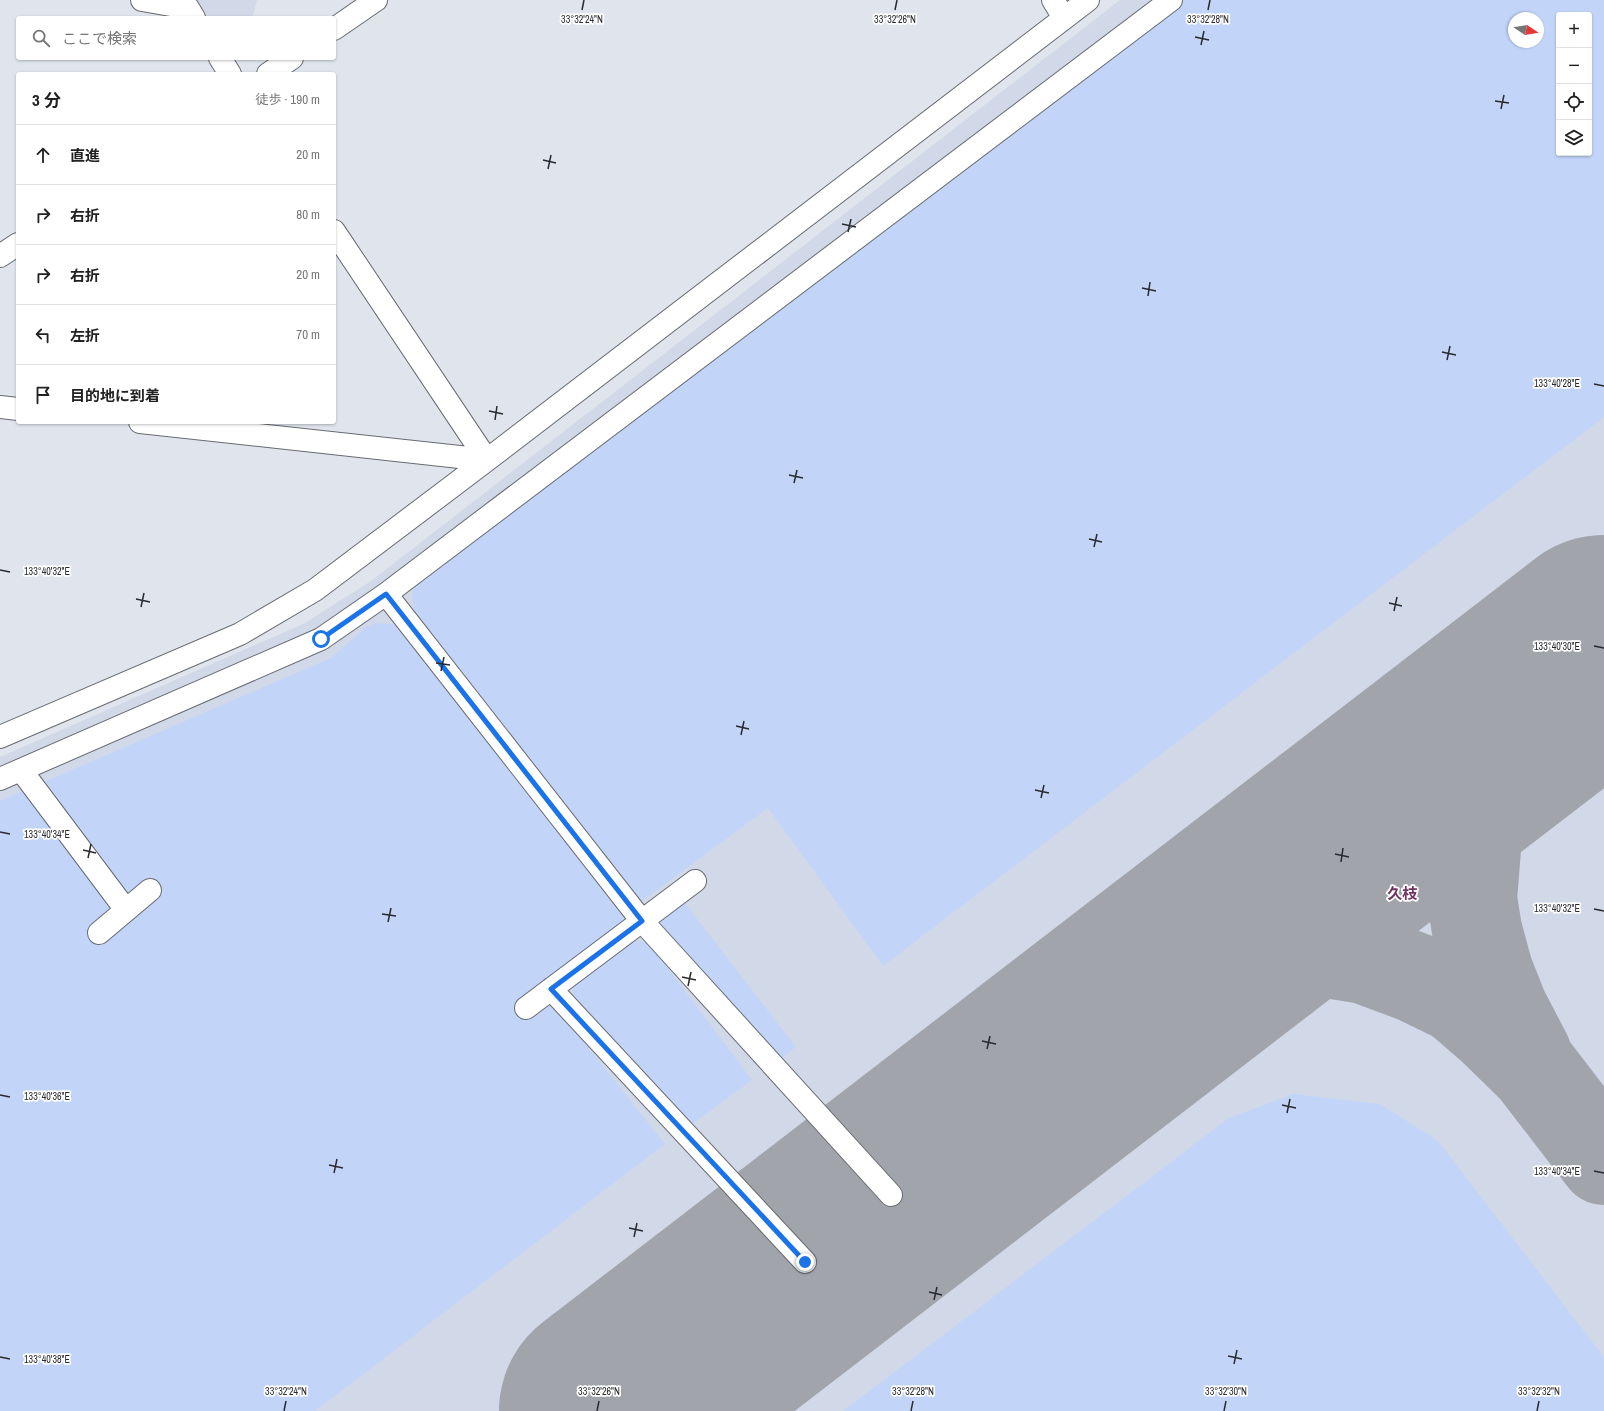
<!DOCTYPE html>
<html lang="ja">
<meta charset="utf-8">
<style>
body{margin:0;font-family:"Archivo Narrow","Noto Sans JP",sans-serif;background:#f6f6f6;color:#222}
.controls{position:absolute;right:12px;top:12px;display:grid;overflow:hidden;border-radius:4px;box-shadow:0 1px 3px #0004}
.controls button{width:36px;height:36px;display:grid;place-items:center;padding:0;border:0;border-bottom:1px solid #e0e0e0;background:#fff;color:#222;font:20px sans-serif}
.compass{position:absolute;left:1508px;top:12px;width:36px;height:36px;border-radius:50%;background:#fff;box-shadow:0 1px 3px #0004;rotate:102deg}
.stop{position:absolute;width:12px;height:12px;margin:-9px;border:3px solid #1a73e8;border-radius:50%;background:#fff}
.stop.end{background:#1a73e8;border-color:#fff;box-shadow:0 1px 4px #0008}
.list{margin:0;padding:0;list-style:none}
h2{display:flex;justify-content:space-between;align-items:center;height:52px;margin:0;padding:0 16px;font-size:17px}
h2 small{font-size:13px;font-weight:400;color:#767676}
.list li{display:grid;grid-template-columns:26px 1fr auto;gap:12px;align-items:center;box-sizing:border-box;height:60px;padding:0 16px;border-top:1px solid #e0e0e0}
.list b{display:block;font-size:15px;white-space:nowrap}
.list em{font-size:13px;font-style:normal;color:#767676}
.icon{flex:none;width:22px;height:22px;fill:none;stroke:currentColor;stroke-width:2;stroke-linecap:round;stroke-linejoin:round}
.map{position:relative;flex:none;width:1604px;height:1411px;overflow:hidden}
.search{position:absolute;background:#fff;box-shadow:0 1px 3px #0004;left:16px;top:16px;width:320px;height:44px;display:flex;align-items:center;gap:10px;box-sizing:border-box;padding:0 14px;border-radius:4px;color:#767676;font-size:15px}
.panel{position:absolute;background:#fff;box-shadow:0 1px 3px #0004;left:16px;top:72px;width:320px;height:352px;border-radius:4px}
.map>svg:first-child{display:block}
.built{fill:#d1d8e7;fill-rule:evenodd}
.green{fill:#c2d5f9;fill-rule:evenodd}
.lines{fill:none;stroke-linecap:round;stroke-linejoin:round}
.taxiway{stroke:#a1a4ab;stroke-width:90}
.runway{stroke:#a1a4ab;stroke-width:224}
.minor-casing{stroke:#676b72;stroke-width:24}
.minor{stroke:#fff;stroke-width:22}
.route{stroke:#1a73e8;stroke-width:5}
.ticks{fill:none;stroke:#292a2e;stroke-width:1.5}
.labels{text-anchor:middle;stroke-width:3.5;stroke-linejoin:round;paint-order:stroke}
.quarter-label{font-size:15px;font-weight:bold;fill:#70355f;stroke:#fff}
.ticks-label{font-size:10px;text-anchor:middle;fill:#292a2e;stroke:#fff;stroke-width:3.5;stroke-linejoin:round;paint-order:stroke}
</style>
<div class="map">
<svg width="1604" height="1411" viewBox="0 0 1604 1411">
<rect width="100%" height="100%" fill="#e0e5ed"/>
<path class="built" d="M171,0H257L253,15L249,18H201Z
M1120,0H1604V1411H0V757L305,623L371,581ZM1559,15H1589V153H1559ZM1514,18H1538V42H1514Z"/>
<path class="green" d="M1170,0H1604V417L883,966L768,808L642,901L636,900L418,618C412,607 411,599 414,586ZM1559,15H1589V153H1559ZM1514,18H1538V42H1514Z
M376,623L395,625L403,629L626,919L515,1005L525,1017L553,1003L665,1144L315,1411H0V801L331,658L366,627Z
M681,898L796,1047L769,1067L661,929L663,912Z
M627,939L648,942L752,1080L676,1136L572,1000L575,980Z
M1293,1094L1380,1104L1438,1141L1604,1357V1411H843L1229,1118Z"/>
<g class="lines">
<path class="taxiway" d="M1165,985L1206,956L1244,952L1284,951L1328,953L1365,959L1416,978L1457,998L1493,1029L1534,1069L1604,1160
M1527,1055L1503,1009L1488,971L1477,930L1472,899L1478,824L1503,748L1525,711L1558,675L1597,652"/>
<path class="runway" d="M611,1411L1604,647"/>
<g class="minor-casing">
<path id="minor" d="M142,0L188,8L194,18
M1053,0L1064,18
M334,29L376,0
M220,58L230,74
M268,74L292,58
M334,231L487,460
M0,256L18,244
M0,407L18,409
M140,422L487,460
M386,594L642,921L891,1195
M0,737L240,634L315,590L487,460L1088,0
M21,770L126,910
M0,779L321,639L386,594L1171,0
M99,933L150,890
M551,989L805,1262
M526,1008L695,881"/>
</g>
<use href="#minor" class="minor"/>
</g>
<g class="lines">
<path class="route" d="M321,639L386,594L642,921L551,989L805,1262"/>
</g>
<path class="ticks" d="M582,10L584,0M895,10L897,0M1208,10L1210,0M1195,37L1209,40M1201,45L1204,31M1495,101L1509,103M1501,109L1504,95M543,160L556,163M548,169L551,155M842,224L856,227M848,232L851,219M1142,288L1156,291M1148,296L1150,282M1442,352L1456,355M1447,360L1450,346M1594,384L1604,386M489,411L503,414M495,420L497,406M789,475L803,478M794,483L797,470M1089,539L1102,542M1094,547L1097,534M0,570L10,572M136,599L150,602M1389,603L1402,606M141,607L144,593M1394,611L1397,597M1594,646L1604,648M436,663L450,665M441,671L444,657M736,726L749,729M741,735L744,721M1035,790L1049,793M1041,798L1044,785M0,832L10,834M83,850L96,853M1335,854L1349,857M88,858L91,844M1341,862L1343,848M1594,909L1604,911M382,914L396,916M388,922L391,908M682,977L696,980M688,986L691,972M982,1041L996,1044M987,1049L990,1036M0,1095L10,1097M1282,1105L1296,1108M1287,1113L1290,1099M329,1165L343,1168M1594,1171L1604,1173M334,1173L337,1159M629,1228L643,1231M634,1237L637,1223M929,1292L942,1295M934,1300L937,1287M1228,1356L1242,1359M0,1357L10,1359M1234,1364L1237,1350M284,1411L286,1401M597,1411L599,1401M911,1411L913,1401M1224,1411L1226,1401M1537,1411L1539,1401"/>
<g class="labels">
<g class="quarter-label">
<text x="1402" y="899">久枝</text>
</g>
</g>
<g class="ticks-label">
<text x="582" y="23">33°32'24"N</text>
<text x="895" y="23">33°32'26"N</text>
<text x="1208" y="23">33°32'28"N</text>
<text x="1557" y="387">133°40'28"E</text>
<text x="47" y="575">133°40'32"E</text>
<text x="1557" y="650">133°40'30"E</text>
<text x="47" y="838">133°40'34"E</text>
<text x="1557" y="912">133°40'32"E</text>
<text x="47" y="1100">133°40'36"E</text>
<text x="1557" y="1175">133°40'34"E</text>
<text x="47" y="1363">133°40'38"E</text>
<text x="286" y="1395">33°32'24"N</text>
<text x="599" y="1395">33°32'26"N</text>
<text x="913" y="1395">33°32'28"N</text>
<text x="1226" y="1395">33°32'30"N</text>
<text x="1539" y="1395">33°32'32"N</text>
</g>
</svg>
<div class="controls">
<button>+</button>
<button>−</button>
<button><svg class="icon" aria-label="locate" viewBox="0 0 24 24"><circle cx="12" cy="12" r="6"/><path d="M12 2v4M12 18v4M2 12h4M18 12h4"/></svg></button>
<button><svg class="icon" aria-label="layers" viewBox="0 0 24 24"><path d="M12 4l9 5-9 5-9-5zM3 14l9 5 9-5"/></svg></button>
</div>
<svg class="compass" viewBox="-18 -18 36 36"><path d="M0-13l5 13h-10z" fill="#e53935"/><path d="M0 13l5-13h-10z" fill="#767676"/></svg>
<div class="stop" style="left:321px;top:639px"></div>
<div class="stop end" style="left:805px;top:1262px"></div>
<div class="search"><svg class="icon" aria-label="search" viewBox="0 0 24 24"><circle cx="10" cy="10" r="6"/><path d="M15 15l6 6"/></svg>ここで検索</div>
<section class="panel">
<h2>3 分<small>徒歩 · 190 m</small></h2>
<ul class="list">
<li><svg class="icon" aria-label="ahead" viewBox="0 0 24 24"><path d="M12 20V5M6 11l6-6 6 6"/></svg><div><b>直進</b></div><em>20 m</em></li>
<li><svg class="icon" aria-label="right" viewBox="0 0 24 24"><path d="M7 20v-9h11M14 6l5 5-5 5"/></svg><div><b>右折</b></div><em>80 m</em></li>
<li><svg class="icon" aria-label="right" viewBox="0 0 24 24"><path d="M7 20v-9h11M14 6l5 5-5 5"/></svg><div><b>右折</b></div><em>20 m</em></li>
<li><svg class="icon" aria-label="left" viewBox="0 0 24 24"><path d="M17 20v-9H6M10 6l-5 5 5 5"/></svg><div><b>左折</b></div><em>70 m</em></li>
<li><svg class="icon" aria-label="arrive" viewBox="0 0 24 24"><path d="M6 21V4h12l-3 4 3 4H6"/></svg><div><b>目的地に到着</b></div></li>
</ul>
</section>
</div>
